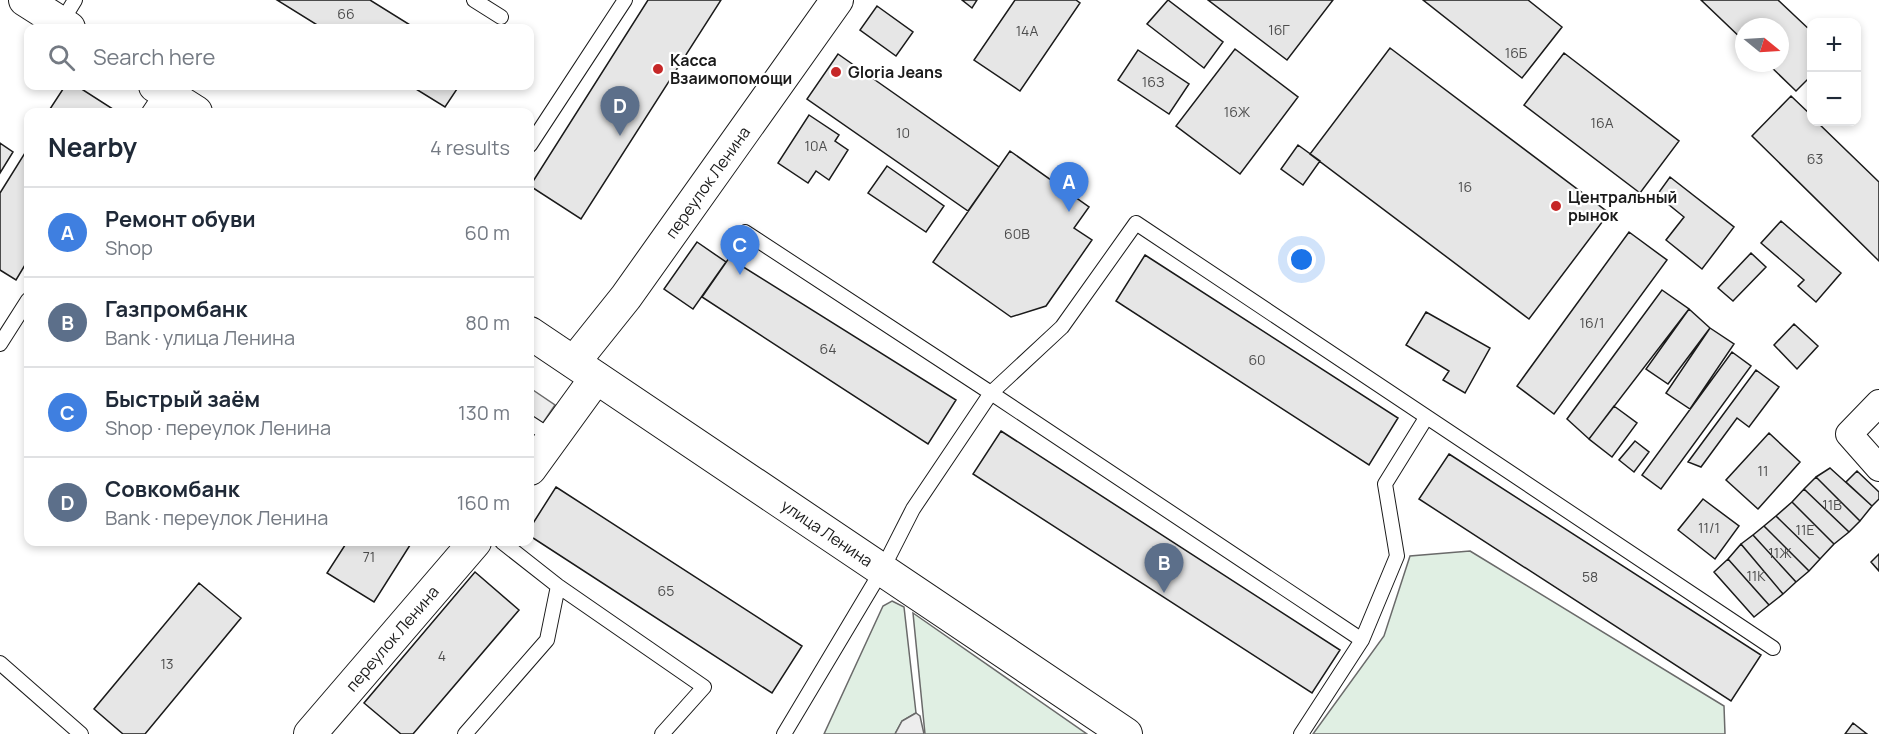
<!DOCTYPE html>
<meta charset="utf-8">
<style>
body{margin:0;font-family:Manrope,sans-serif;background:#f6f6f7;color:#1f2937}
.controls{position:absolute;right:18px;top:18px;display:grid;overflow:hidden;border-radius:12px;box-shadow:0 3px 9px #0003}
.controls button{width:54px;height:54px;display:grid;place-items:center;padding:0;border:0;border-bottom:2px solid #e0e1e3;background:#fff;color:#1f2937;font:30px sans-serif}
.compass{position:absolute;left:1735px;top:18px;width:54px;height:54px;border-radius:50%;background:#fff;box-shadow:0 3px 9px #0003;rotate:108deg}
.you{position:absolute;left:1302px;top:260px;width:21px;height:21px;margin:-15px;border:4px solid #fff;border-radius:50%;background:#1a73e8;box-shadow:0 0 0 9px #1a73e833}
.badge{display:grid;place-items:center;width:39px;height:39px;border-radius:50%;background:#2563eb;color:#fff;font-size:20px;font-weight:700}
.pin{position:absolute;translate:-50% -50px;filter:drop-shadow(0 2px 3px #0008)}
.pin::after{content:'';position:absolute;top:32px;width:21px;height:18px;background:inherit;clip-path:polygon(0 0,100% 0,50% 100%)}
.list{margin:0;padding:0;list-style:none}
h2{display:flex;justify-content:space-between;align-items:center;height:78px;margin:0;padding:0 24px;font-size:26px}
h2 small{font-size:20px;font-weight:400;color:#747a83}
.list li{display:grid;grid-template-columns:39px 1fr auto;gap:18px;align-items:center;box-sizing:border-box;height:90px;padding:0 24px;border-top:2px solid #e0e1e3}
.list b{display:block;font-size:22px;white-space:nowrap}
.list p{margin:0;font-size:20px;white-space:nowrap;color:#747a83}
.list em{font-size:20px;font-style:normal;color:#747a83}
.icon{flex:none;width:33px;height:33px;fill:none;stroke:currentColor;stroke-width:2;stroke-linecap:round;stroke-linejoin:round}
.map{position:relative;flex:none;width:1879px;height:734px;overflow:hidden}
.search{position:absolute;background:#fff;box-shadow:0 3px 9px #0003;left:24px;top:24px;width:510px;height:66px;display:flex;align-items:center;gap:15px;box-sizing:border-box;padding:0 21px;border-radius:12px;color:#747a83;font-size:22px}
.panel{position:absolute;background:#fff;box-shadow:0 3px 9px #0003;left:24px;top:108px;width:510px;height:438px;border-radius:12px}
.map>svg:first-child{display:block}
.green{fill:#e0efe3;stroke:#6a6a6a;stroke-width:1.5}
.parking{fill:#ededed;stroke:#6a6a6a;stroke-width:1.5}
.building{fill:#e6e6e6;stroke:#1a1a1a;stroke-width:1.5}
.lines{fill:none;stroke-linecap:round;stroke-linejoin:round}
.service-casing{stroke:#1a1a1a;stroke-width:16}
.minor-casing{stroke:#1a1a1a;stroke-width:28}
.tertiary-casing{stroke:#1a1a1a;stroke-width:34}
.service{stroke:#fff;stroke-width:14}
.minor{stroke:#fff;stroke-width:26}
.tertiary{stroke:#fff;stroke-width:32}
.poi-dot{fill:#c62828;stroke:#fff;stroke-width:2}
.labels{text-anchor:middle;stroke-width:4.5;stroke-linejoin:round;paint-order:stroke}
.number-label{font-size:14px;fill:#4d4d4d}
.poi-label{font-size:16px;font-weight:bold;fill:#1a1a1a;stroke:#fff;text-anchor:start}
.street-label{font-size:16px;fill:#1a1a1a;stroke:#fff}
</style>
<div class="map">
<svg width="1879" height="734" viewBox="0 0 1879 734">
<rect width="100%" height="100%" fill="#fff"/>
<path class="green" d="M1470,551L1724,706L1725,734H1313L1384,636L1410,556Z
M892,601L904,607L916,713L902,721L895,734H824L883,606Z
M913,613L1087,734H925Z"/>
<path class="parking" d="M530,388L555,405L530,442Z
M916,713L920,716L924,734H895L902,721Z"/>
<path class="building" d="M277,0H370L415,28H322Z
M648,0H721L581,219L530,186Z
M962,0H977L972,8Z
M1015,0H1076L1080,3L1020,91L974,60Z
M1168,0L1223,42L1204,68L1147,24Z
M1208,0H1333L1287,60Z
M1423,0H1528L1562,27L1522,78Z
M1701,0H1778L1812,32V75L1796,91L1767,63H1780V27H1744V41Z
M877,6L913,32L896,56L860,30Z
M1390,48L1609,213L1529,319L1310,154Z
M1235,49L1298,97L1240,174L1176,126Z
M1138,50L1189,84L1169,114L1118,80Z
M1564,53L1679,141L1640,193L1524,105Z
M838,54L999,167L968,211L807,99Z
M65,86H77L116,111L48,112Z
M411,86H459L445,107Z
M1791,96L1812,116V122H1817L1879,182V261L1752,136Z
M809,115L839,135L835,141L848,150L829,180L816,171L808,183L778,163Z
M0,143L13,152L0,173Z
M1298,145L1320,161L1303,185L1281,169Z
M28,148V260L16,280L0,270V193Z
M1010,151L1089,207L1074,228L1092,240L1046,306L1011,317L933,262Z
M887,166L944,206L926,232L868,193Z
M1670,177L1734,227L1702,269L1666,240L1684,217L1657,195Z
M1781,221L1841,273L1816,302L1798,286L1804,280L1761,243Z
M1629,232L1667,260L1554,414L1517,386Z
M697,242L726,262L693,309L664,289Z
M1751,253L1766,267L1733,301L1718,288Z
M1145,255L1398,418L1369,465L1116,301Z
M729,258L956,400L928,444L702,297Z
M1662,290L1689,309L1589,439L1567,419Z
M1689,309L1710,328L1668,384L1646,369Z
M1426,312L1490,348L1465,393L1443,380L1449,371L1406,345Z
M1794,324L1818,346L1797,369L1774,345Z
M1710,328L1734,344L1690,409L1666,393Z
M1732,352L1751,366L1661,489L1642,475Z
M1756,370L1779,387L1749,427L1737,418L1701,467L1688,462Z
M1614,406L1637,423L1612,457L1589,439Z
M1001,431L1340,650L1312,693L973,474Z
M1769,433L1800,462L1758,509L1726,480Z
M1635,441L1649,452L1634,472L1619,460Z
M1449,454L1761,655L1731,701L1419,499Z
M1830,468L1872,506L1860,521L1816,477Z
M1857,471L1879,492V499L1872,506L1846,482Z
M1816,477L1860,521L1849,532L1804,489Z
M556,487L802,646L772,693L530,536V528Z
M1804,489L1849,532L1834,544L1792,502Z
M1703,499L1739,526L1715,559L1678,530Z
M1792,502L1834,544L1820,559L1776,516Z
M1776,516L1820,559L1809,571L1764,526Z
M1764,526L1809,571L1796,582L1753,535Z
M1753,535L1796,582L1783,594L1741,544Z
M347,542H412L374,602L327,573Z
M1741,544L1783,594L1769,605L1728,559Z
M1879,554V571L1871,562Z
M1728,559L1769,605L1754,617L1714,572Z
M475,572L519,610L413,734H401L364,703Z
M199,583L241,618L145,734H123L94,709Z
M1853,723L1867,734H1845Z"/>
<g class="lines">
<g class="service-casing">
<path id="service" d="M474,0L501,17
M61,23L75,0
M149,112L163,91
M530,145L625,0
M745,232L991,393L1362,640
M0,344L28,300
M530,423L553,438
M502,542L558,586L704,687L662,734
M0,663L81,734
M465,734L547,640L558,586
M784,734L882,570L913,509L991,393L1062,327L1136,223L1773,648
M1301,734L1362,640L1397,556L1385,484L1426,418"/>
</g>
<g class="minor-casing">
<path id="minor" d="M1879,403L1849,434L1879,468"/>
</g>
<g class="tertiary-casing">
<g id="tertiary">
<path d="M25,0L69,28"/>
<path d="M155,86L196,112"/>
<path id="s1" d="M530,333L1126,734"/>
<path id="s2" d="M574,362L626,297L837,0"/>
<path d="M530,469L596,378"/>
<path id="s3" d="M310,734L475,542"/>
</g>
</g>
<use href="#service" class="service"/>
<use href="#minor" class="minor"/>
<use href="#tertiary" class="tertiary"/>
</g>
<g class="poi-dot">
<circle cx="658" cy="69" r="6"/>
<circle cx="836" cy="72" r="6"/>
<circle cx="1556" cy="206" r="6"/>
</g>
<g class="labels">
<g class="number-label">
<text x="346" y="19">66</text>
<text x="1279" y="35">16Г</text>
<text x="1027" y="36">14А</text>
<text x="1516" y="58">16Б</text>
<text x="1153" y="87">16З</text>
<text x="1237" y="117">16Ж</text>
<text x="1602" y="128">16А</text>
<text x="903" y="138">10</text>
<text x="816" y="151">10А</text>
<text x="1815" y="164">63</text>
<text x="1465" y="192">16</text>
<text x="1017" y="239">60В</text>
<text x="1592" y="328">16/1</text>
<text x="828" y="354">64</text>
<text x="1257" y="365">60</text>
<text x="1763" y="476">11</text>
<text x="1832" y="510">11В</text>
<text x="1709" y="533">11/1</text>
<text x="1805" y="535">11Е</text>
<text x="1780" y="558">11Ж</text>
<text x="369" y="562">71</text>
<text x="1756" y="581">11К</text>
<text x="1590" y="582">58</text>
<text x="666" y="596">65</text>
<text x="442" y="661">4</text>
<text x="167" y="669">13</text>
</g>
<g class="poi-label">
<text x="670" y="66">Касса<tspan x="670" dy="18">Взаимопомощи</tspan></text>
<text x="848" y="78">Gloria Jeans</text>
<text x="1568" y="203">Центральный<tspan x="1568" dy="18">рынок</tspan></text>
</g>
<g class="street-label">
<text dy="6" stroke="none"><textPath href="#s2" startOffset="224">переулок Ленина</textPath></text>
<text dy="6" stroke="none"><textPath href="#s1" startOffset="358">улица Ленина</textPath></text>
<text dy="6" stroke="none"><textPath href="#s3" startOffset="126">переулок Ленина</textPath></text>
</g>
</g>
</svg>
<div class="controls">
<button>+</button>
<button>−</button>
</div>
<svg class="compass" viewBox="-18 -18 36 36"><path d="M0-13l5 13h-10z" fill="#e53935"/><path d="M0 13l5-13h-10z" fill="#747a83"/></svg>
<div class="you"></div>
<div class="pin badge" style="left:1069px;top:212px;background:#3f7fe0">A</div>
<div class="pin badge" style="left:1164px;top:593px;background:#5c6f8a">B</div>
<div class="pin badge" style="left:740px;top:275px;background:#3f7fe0">C</div>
<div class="pin badge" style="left:620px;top:136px;background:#5c6f8a">D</div>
<div class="search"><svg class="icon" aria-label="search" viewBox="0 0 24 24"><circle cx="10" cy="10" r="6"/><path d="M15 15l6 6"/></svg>Search here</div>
<section class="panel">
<h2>Nearby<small>4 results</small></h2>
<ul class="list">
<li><span class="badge" style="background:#3f7fe0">A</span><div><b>Ремонт обуви</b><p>Shop</p></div><em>60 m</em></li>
<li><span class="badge" style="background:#5c6f8a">B</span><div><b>Газпромбанк</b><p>Bank · улица Ленина</p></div><em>80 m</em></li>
<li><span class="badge" style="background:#3f7fe0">C</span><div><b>Быстрый заём</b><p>Shop · переулок Ленина</p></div><em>130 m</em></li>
<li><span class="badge" style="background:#5c6f8a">D</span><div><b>Совкомбанк</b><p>Bank · переулок Ленина</p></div><em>160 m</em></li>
</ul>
</section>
</div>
